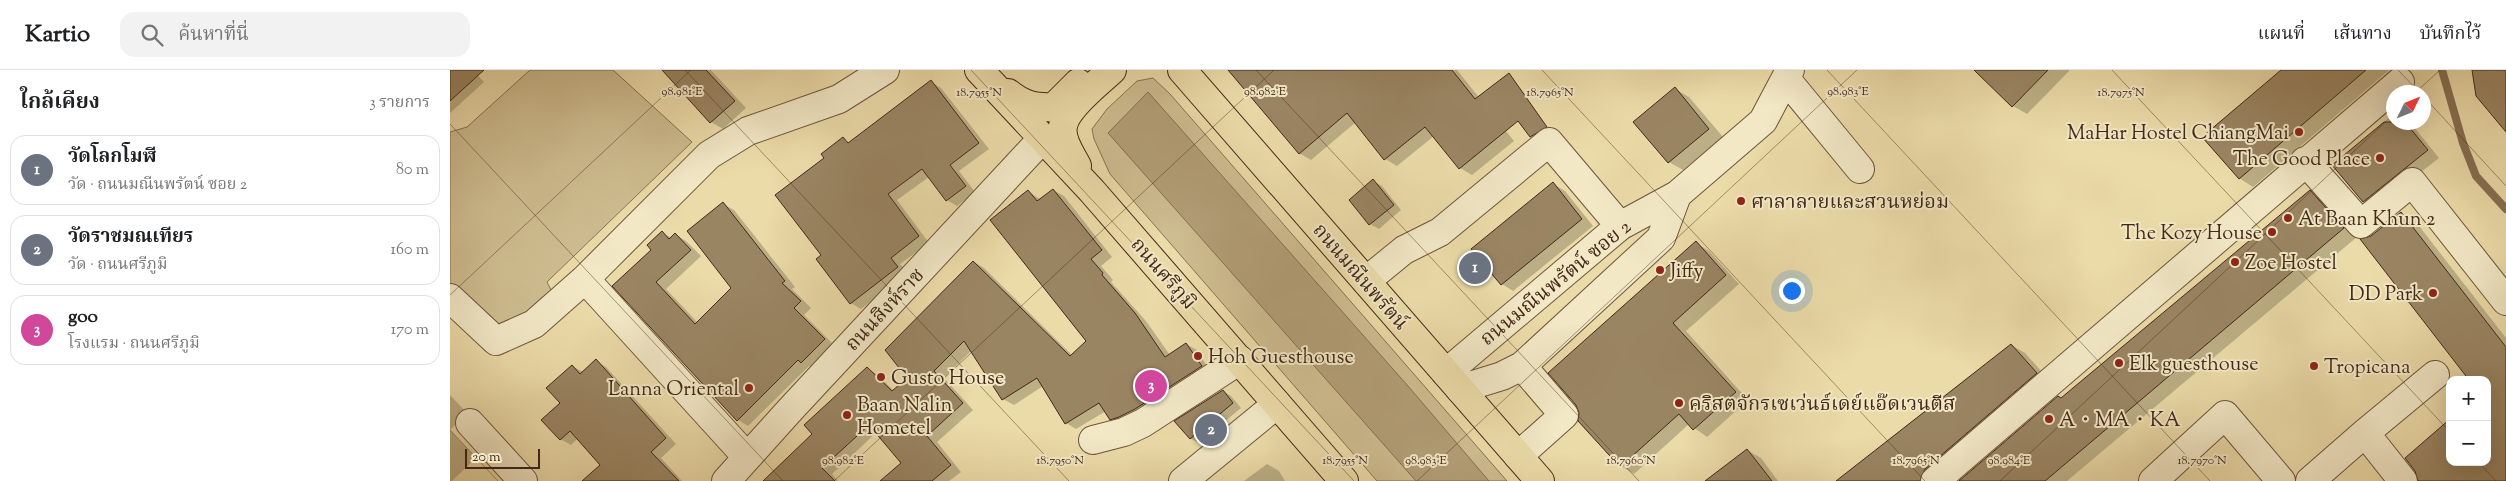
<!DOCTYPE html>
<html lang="th">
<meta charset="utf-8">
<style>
body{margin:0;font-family:"Sorts Mill Goudy","Noto Serif Thai",serif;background:#f2f2f2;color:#202124}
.controls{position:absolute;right:15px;bottom:15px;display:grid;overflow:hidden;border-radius:10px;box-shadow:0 5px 20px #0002}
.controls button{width:45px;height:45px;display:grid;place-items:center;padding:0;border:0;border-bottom:1px solid #e0e0e0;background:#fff;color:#202124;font:25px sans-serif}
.compass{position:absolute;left:1936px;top:15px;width:45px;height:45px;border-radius:50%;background:#fff;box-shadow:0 5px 20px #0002;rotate:47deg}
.scale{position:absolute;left:15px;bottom:12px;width:75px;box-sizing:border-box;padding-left:5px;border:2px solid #432819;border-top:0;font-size:14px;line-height:18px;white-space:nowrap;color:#432819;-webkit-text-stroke:4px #f2e8c6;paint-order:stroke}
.you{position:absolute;left:1341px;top:220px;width:18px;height:18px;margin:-12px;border:4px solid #fff;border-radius:50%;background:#1a73e8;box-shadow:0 0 0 8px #1a73e833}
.badge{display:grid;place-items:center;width:32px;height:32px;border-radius:50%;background:#8f2418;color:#fff;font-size:16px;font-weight:700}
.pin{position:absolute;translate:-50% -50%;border:2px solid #fff;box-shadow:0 1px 5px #0006}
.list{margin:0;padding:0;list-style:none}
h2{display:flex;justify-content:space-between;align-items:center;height:65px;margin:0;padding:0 20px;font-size:21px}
h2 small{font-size:16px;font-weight:400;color:#757577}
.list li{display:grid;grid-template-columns:32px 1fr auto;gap:15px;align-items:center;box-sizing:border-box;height:70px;margin:0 10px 10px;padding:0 10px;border:1px solid #e0e0e0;border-radius:15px}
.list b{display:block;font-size:19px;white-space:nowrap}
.list p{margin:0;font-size:16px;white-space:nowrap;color:#757577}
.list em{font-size:16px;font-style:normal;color:#757577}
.icon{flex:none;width:28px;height:28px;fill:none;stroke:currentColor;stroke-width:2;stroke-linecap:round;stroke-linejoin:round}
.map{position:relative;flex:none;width:2056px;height:411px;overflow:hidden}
header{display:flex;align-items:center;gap:30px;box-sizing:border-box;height:70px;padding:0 25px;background:#fff;border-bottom:1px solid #e0e0e0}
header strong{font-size:24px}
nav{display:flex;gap:28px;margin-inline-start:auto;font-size:18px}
.search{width:350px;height:45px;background:#f2f2f2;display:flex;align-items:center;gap:12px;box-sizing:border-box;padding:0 18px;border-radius:15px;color:#757577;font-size:19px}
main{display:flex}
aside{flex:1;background:#fff}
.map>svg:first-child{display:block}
.green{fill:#cebd90;stroke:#887254}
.water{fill:#b29e77;stroke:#866f51}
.shadow{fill:#0003}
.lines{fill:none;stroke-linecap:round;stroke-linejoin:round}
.stream{stroke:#866f51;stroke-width:8}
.building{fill:#9a8563;stroke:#432819}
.minor-casing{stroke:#6d553d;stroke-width:30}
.major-casing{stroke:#432819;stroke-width:30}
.minor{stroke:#f2e8c6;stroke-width:28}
.major{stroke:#ebdba8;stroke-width:28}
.ticks{fill:none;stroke:#432819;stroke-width:1;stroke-opacity:0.45}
.poi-dot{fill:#8f2418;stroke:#f2e8c6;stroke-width:2}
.labels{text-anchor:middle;stroke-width:4;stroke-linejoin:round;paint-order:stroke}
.poi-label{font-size:20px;fill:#432819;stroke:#f2e8c6;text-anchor:start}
.street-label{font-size:20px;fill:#432819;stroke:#f2e8c6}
.ticks-label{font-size:12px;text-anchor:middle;fill:#432819;stroke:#f2e8c6;stroke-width:4;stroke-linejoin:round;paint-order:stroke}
</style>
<header>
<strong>Kartio</strong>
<div class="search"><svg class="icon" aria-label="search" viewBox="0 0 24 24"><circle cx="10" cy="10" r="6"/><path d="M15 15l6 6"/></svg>ค้นหาที่นี่</div>
<nav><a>แผนที่</a><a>เส้นทาง</a><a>บันทึกไว้</a></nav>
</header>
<main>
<aside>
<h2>ใกล้เคียง<small>3 รายการ</small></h2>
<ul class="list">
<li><span class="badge" style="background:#6b7280">1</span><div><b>วัดโลกโมฬี</b><p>วัด · ถนนมณีนพรัตน์ ซอย 2</p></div><em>80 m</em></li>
<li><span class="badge" style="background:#6b7280">2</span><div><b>วัดราชมณเทียร</b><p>วัด · ถนนศรีภูมิ</p></div><em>160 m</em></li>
<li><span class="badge" style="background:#d1479c">3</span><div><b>goo</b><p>โรงแรม · ถนนศรีภูมิ</p></div><em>170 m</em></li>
</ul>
</aside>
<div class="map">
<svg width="2056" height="411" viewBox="0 0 2056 411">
<rect width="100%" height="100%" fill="#ebdba8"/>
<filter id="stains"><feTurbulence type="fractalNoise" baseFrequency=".004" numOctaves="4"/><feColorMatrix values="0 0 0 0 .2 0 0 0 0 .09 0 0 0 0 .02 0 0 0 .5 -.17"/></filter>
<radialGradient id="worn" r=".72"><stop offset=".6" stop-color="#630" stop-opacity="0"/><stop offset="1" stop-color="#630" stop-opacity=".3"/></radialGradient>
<path class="green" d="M80,0H163L242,72L97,212L105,228L47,262L0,217V62L17,57Z
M703,8L720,24L1057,411H927L660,104L644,69L642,59L657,39L687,11Z"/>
<path class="water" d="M698,22L958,316L1039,411H966L658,63Z"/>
<path class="shadow" d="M7,0H23L34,12L0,43V6Z
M213,0H261L296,38L273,59L261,52Z
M780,0H1007L1064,71L1022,105L1010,98L984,66L947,96L935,89L906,52L861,90L849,83Z
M1525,0H1620L1577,44L1563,36Z
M1832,0H1939L1803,117L1789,108Z
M481,12L491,18L539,79L509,101L525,122L507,136L497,130L479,107L447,130L479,173L450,194L458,203L411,239L401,233L373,185L375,88L393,69L400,73Z
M1225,19L1239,27L1273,67L1233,100L1219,92Z
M1944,46V52H1960L1989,88L1925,138L1914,131L1884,95Z
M923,111L932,116L951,140L929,159L920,154Z
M1103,114L1115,121L1143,156L1063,221L1052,214Z
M603,120L614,126L662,187L651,196L663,210L661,212L696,251L720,285L736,274L747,280L761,303L671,355L661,349L656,341L626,359L616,353L593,316L564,335L553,329L522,280L494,308L523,340L487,372L511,402L499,411H432L452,393L427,362L382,404L388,411H330L418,299L428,305L444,321L458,308L524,192L534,198L622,285L637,271L578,121L591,130Z
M1860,122L1874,129L1907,167L1617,411H1511Z
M273,134L284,140L345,217L342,219L361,238L354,245L385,276L363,298L359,296L298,356L288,350L164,216L203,180L212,163L222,168L226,165L236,171L251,186L216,219L248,253L283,218Z
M1951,143L1966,152L2056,268V411H1969L1970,408L1956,388L2000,392H2037V310L1922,167Z
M1246,173L1259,181L1289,214L1236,261L1298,330L1257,367L1239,354L1184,404L1171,396L1130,351Z
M1561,275L1575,283L1600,311L1485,411H1388Z
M146,291L156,297L226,374L211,388L232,411H134L152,395L128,368L121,375L110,369L111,333L122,296L133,302Z
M773,321L781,326L791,338L749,373L740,368Z
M0,325L17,343L0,360Z
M0,360L26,388L2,411H0Z
M1297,380L1311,388L1328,411H1255Z
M817,394L829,401L835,411H794Z"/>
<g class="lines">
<path class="stream" d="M1992,0L2013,73L2026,106L2056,139"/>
</g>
<path class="building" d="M0,0H34L0,31Z
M212,0H256L285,31L260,53Z
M778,0H1002L1025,29L1059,3L1097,57L1080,67L1068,51L1009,99L975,57L934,90L897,43L849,84Z
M1524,0H1598L1562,37Z
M1831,0H1916L1789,109L1752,67Z
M2022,0H2056V62L2026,26Z
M481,10L529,73L500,95L516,116L496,131L472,99L438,124L469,166L441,188L448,197L400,234L366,189L371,185L325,125L374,88L371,84L393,67L398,73Z
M1225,17L1259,59L1218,93L1183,52Z
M1934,52H1955L1978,80L1913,132L1882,95Z
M923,109L944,135L919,155L899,130Z
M1103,112L1132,149L1051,215L1021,179Z
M603,119L652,180L641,189L653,203L652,205L685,243L715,287L736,273L752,296L685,339L669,347L660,350L649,333L615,354L587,308L552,330L514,271L484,301L513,333L477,366L501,395L482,411H430L451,393L419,355L372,398L385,411H313L362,364L354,355L417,297L442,321L457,308L435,280L523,191L620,286L636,271L540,150L578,120L587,131Z
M1860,120L1894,158L1595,411H1509L1608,326L1611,328Z
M273,132L335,211L332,213L351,231L344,238L375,269L351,293L348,290L287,351L162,216L201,180L197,175L212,161L219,169L225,163L241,180L206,212L245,254L281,218L237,161Z
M1951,142L2056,277V411H1968L1965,401L1955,388L2000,349V392H2037V310H2019L1910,169L1921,166Z
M1246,171L1276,205L1223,253L1286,322L1243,360L1229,344L1170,397L1128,351L1129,343L1126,335L1098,303Z
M1561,274L1587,303L1475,399L1470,411H1386Z
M146,289L216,368L201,382L229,411H132L150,395L120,361L110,370L91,350L110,333L96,318L122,295L130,304Z
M773,320L783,333L740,369L724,351Z
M1297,379L1322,411H1255Z"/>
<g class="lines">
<g class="minor-casing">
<path id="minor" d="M1336,9L1410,99
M1855,91L1911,154L1962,112L2056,231
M916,211L954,180L990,162L1099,72L1170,156
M0,228L46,271L84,254L135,209
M1072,296L1211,168L1227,125
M996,303L1170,156L1227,125L1313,51L1340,0
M1010,319L1052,306L1072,296L1114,345L1068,386
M20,353L73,411
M1915,363L1985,305
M643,370L674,362L693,353L790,290
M297,387L135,209L259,85L298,61L389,29L435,0
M276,411L340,340L593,68
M733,411L827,334
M1485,411L1950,12
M1703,411L1775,345L1831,411
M1860,411L1915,363L1953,411"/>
</g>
<g class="major-casing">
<path id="major" d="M529,0L642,121L894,411
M732,0L1090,411
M558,23C573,35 584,38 604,37L628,13
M627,96C621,84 610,70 613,56C616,37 648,13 662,0"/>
</g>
<use href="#minor" class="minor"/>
<use href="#major" class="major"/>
</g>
<path class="ticks" d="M235,0L619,411M521,0L904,411M806,0L1189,411M1092,0L1475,411M1377,0L1760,411M1662,0L2000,362M1948,0L1969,22M1966,22L1990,0M1974,27L2056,116M0,54L333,411M0,225L241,0M0,360L48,411M2028,392L2046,411M384,411L824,0M967,411L1407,0M1550,411L1944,44"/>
<g class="poi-dot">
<circle cx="1849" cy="62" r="5"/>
<circle cx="1930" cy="88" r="5"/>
<circle cx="1291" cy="131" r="5"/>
<circle cx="1838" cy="148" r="5"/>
<circle cx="1822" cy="162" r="5"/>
<circle cx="1785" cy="192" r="5"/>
<circle cx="1210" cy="200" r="5"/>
<circle cx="1983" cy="223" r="5"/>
<circle cx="748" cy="286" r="5"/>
<circle cx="1669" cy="293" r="5"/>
<circle cx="1864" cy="296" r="5"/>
<circle cx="431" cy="307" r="5"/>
<circle cx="299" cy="318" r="5"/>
<circle cx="1229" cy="333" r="5"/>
<circle cx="397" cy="345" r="5"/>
<circle cx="1599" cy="349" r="5"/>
</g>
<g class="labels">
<g class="poi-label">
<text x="1839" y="69" text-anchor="end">MaHar Hostel ChiangMai</text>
<text x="1920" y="95" text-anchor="end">The Good Place</text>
<text x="1301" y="138">ศาลาลายและสวนหย่อม</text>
<text x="1848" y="155">At Baan Khun 2</text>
<text x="1812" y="169" text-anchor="end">The Kozy House</text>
<text x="1795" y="199">Zoe Hostel</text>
<text x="1220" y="207">Jiffy</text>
<text x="1973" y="230" text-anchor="end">DD Park</text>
<text x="758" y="293">Hoh Guesthouse</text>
<text x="1679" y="300">Elk guesthouse</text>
<text x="1874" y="303">Tropicana</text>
<text x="441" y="314">Gusto House</text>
<text x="289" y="325" text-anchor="end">Lanna Oriental</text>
<text x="1239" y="340">คริสตจักรเซเว่นธ์เดย์แอ๊ดเวนตีส</text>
<text x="407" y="341">Baan Nalin<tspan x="407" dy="23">Hometel</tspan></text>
<text x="1609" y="356">A・MA・KA</text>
</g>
<g class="street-label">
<text transform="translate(714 203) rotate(49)" y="7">ถนนศรีภูมิ</text>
<text transform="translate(911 206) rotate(49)" y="7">ถนนมณีนพรัตน์</text>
<text transform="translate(1105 212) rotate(-39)" y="7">ถนนมณีนพรัตน์ ซอย 2</text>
<text transform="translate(434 239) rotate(-47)" y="7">ถนนสิงห์ราช</text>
</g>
</g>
<g class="ticks-label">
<text x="232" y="25">98.981°E</text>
<text x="815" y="25">98.982°E</text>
<text x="1398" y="25">98.983°E</text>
<text x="529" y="26">18.7955°N</text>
<text x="1100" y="26">18.7965°N</text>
<text x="1671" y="26">18.7975°N</text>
<text x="610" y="394">18.7950°N</text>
<text x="895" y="394">18.7955°N</text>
<text x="1181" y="394">18.7960°N</text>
<text x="1466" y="394">18.7965°N</text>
<text x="1752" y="394">18.7970°N</text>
<text x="393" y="394">98.982°E</text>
<text x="976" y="394">98.983°E</text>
<text x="1559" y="394">98.984°E</text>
</g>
<rect width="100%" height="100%" filter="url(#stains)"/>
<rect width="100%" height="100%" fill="url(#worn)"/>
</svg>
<div class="controls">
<button>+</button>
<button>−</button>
</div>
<svg class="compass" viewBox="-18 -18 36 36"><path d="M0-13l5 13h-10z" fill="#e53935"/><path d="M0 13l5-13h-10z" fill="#757577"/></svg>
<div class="scale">20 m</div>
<div class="you"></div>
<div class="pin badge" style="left:1025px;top:198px;background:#6b7280">1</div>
<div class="pin badge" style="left:761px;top:360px;background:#6b7280">2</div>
<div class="pin badge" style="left:701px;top:316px;background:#d1479c">3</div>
</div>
</main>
